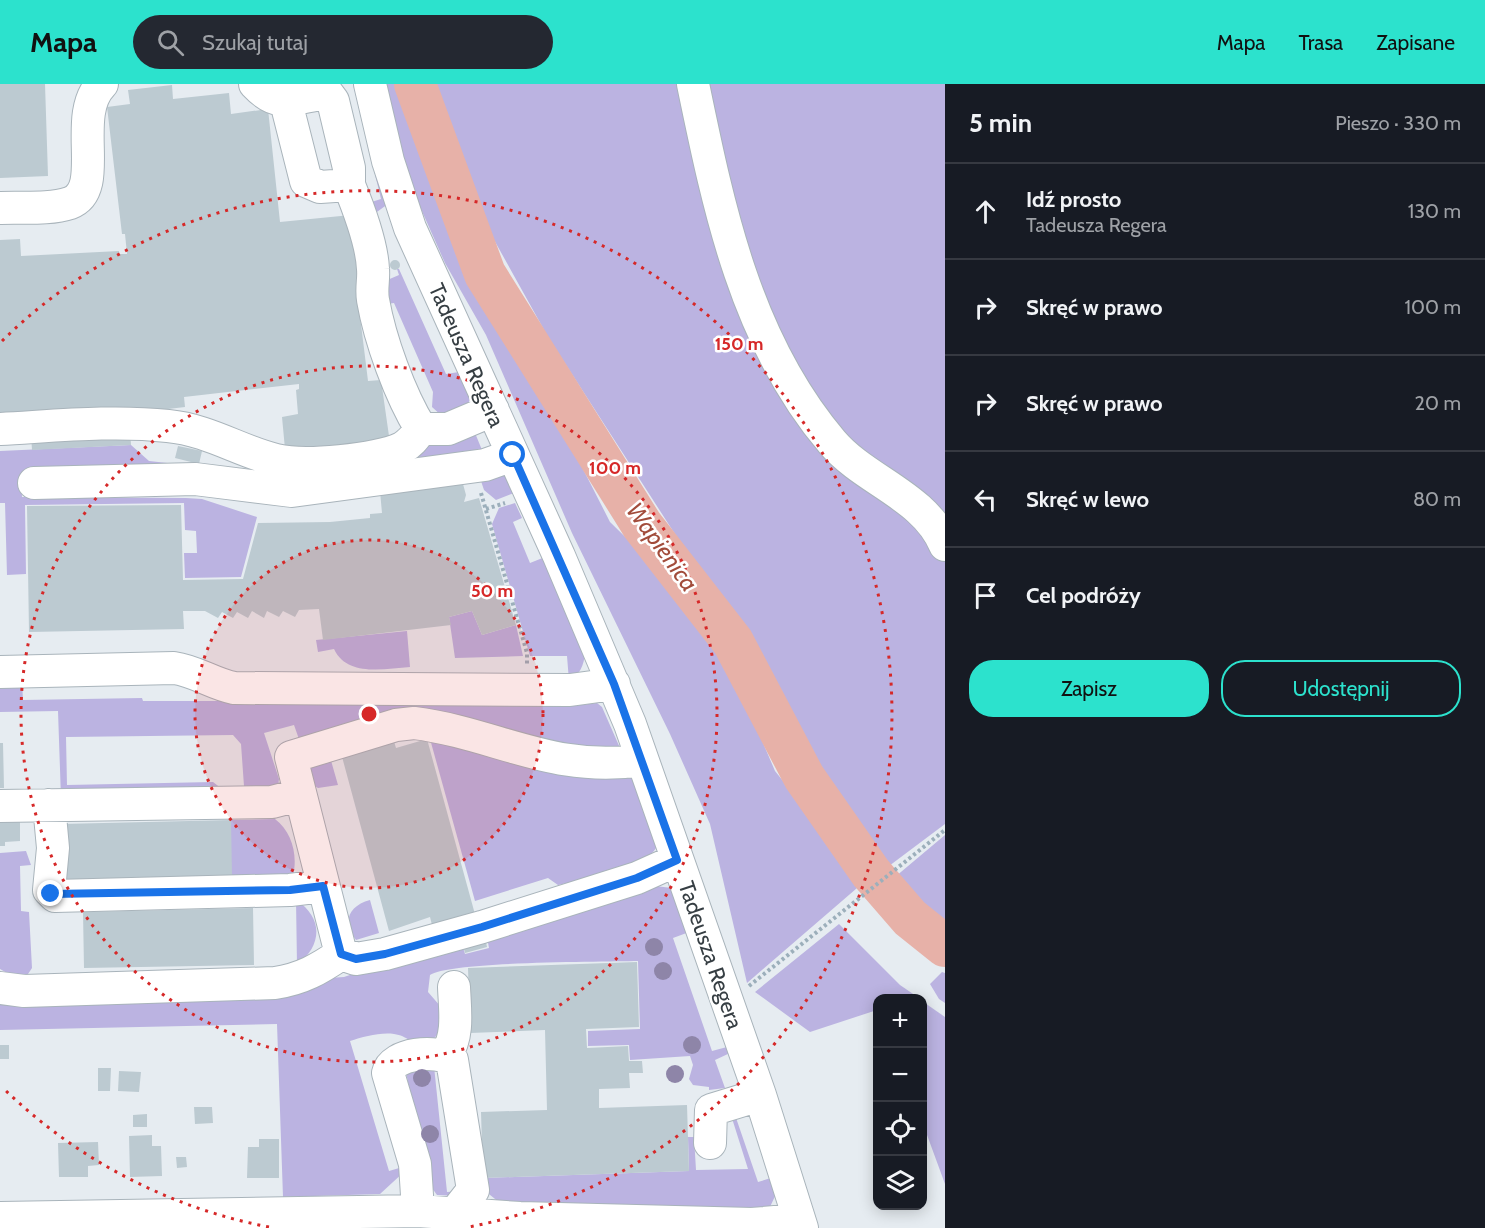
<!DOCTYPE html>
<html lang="pl">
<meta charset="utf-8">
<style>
body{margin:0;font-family:Cabin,sans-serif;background:#242831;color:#f1f3f6}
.controls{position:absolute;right:18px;bottom:18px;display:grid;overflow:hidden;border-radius:12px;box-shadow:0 3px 15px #0003}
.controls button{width:54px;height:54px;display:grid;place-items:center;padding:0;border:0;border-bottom:2px solid #363941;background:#171b24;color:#f1f3f6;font:30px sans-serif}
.stop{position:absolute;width:18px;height:18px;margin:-14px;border:4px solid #1a73e8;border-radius:50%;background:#fff}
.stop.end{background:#1a73e8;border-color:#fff;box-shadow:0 2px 6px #0008}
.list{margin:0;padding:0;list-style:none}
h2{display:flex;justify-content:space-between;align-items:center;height:78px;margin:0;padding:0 24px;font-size:26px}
h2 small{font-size:20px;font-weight:400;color:#9ea1a6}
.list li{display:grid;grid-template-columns:39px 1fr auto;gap:18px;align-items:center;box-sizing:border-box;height:96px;padding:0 24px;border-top:2px solid #363941}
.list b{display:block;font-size:22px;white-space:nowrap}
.list p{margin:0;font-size:20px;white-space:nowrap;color:#9ea1a6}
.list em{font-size:20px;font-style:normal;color:#9ea1a6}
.actions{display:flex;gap:12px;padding:18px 24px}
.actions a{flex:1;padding:14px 0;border:2px solid #2ce2cd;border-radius:24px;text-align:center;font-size:21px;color:#2ce2cd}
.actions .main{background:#2ce2cd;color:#111}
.icon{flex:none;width:33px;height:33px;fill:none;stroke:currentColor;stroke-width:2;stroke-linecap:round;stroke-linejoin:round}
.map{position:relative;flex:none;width:945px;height:1144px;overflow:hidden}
header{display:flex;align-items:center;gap:36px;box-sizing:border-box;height:84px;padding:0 30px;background:#2ce2cd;color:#111}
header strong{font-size:28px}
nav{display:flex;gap:33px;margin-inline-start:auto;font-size:21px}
.search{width:420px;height:54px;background:#242831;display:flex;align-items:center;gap:15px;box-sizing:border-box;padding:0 21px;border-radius:33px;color:#9ea1a6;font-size:22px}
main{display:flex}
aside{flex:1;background:#171b24}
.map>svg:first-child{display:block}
.green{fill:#bbb3e1}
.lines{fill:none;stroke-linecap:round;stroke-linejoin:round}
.river{stroke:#e7b1a8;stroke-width:42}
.building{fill:#bccad1}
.minor-casing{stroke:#a9b4bb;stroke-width:34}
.path{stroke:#9cafbb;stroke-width:4;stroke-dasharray:3 3;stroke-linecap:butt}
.minor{stroke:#fff;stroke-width:32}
.tree{fill:#8e85a8}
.route{stroke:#1a73e8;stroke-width:8}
.ring{fill:none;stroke:#d62828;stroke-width:3;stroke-dasharray:3 6}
.labels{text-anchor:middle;stroke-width:5;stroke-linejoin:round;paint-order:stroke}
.street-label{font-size:22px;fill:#363e43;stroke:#fff}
.water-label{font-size:24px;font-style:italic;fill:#a24c3b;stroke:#fff}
.centre{fill:#d62828;stroke:#fff;stroke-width:3}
.ring-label{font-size:18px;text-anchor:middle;font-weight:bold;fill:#d62828;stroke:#fff;stroke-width:5;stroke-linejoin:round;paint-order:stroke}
</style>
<header>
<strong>Mapa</strong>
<div class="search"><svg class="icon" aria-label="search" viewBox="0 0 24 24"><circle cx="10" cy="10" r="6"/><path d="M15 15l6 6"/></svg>Szukaj tutaj</div>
<nav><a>Mapa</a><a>Trasa</a><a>Zapisane</a></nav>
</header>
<main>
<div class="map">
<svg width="945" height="1144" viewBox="0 0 945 1144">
<rect width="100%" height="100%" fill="#e6ecf1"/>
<path class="green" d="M353,0H359L388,120L374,130L365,120L381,115Z
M386,0H401L413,51L431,102L474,192L528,277L610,438L667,494L740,605L775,687L864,798L747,899L710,740L670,650L572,449L486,251L445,179L417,116L393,46Z
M434,0H945V740L881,788L831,707L739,542L673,447L548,253L493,154Z
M397,185H399L446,290L459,288L471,313L467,322L442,332L432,323L433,308L394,219L387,220L385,197L399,191Z
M475,349L482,366L295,393L165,384L21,388L22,413L186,414L202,415L257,433L241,493L185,494L184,469H197L196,447L185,446L184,419L25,421L26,490L7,491L5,419H0V367L131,361L149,377L295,393Z
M504,390L514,409L496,416L484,406L481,397Z
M515,419L522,434L513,438L530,479L545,473L585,569C584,581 580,591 569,597L567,572H530L492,440L499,424Z
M472,527L482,551L516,541L523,572L455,574L449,533Z
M407,547L410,583C384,585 347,593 334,565L318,568L316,556Z
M22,597L23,616L142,614L143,617H571L572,622L597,619L602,623L620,664L616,671L432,636L300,658L294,641L264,649L279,695L278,702L250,707L244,702L241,660L233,651L66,653L67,701L213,698L222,705L61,714L58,627L0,628V598Z
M430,655L631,686L658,760C646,789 587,795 558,801L548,794L475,817Z
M328,666L338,701L318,704C306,697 307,685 310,674Z
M275,735C292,748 298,771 293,792L200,800L231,736Z
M945,751V851L889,798Z
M26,767L31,781L20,782L21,827L29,828L32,884L26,893H14L0,885V769Z
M655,802L672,804L692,847L673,854L712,967L727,963L730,969L715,976L725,1004L709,1006V1003L693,1001L689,995L693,981L690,972L630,976L629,961L588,962V947L640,945L638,877C603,878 450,877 430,891L428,908L441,923L442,944L430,960C411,962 409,952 394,950C380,948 363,953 350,957L389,1087L406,1082L405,1087L380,1110L283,1113L277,940L0,946V916L344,893L460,854L465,870L489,864L486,848Z
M296,816C324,834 322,862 297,881Z
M370,816L379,849L356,856C342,838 348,822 370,816Z
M839,840L900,901L919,914H878L877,926L810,948L755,908Z
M942,888L945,889V919L939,915L930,900Z
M922,917L945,933V1100L923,1040Z
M434,982L447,1108L463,1107L461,1112L437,1111L427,1097L406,988Z
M730,1028H734L758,1098L774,1093L777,1108L769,1125L500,1119L484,1106L483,1094L689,1087L688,1053H694L696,1086L748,1085Z"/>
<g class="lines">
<path class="river" d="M415,0L485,190L642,441L733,558L804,693L871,789L910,834L945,862"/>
</g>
<path class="building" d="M0,0H45L48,92L0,94Z
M172,1L173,15L229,9L231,30L268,25L280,138L351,131L361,207L357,208L368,297L381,296L390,359L285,365L282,333L298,330L296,306L299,305V300L184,313L185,323L126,330V323L0,329V156L20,155L21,172L119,167V170H127L125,150H122L107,23L130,20L128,6Z
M390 181a5 5 0 1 1 10 0a5 5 0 1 1-10 0Z
M130,346L131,361L32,366L31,350Z
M178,362L202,367L199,380L175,374Z
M459,398L463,400L466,411L464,418L479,414L516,541L482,551L472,527L449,533L451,541L323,556L319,525L299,526L295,533L283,527L279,533L267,527L264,534L252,527L248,534L237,528L233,534L222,528L218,534L205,527H183L184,545L29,548L27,422L181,421L183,496L243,495L258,439L330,438L370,434V430L382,429L380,407Z
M393,654L396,664L427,655L476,834L433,845L430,833L389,847L341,669Z
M0,659H3L4,704H0Z
M0,734H20V757L5,758V762H0Z
M231,736L232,792L62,796L61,740Z
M253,824L254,881L84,884L83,828Z
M484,848L487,863L465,869L461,854Z
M637,878L639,943L586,945L587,964L628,962L629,977H642L643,989H629L630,1004L599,1005V1024L687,1021L689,1087L483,1094L481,1028L547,1026L545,946L470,949L468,884Z
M0,961H9V975H0Z
M98,984H111L110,1007H98Z
M119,987L141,988L139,1008L118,1007Z
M194,1023H212L213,1039L195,1040Z
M147,1030V1043H133V1031Z
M152,1051V1062H161L162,1092L130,1093L129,1052Z
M259,1055H279V1094H247L248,1063H259Z
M98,1058L99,1081L88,1082V1093H59L58,1059Z
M176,1073H186L187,1083L177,1084Z"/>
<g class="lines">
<g class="minor-casing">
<path id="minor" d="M255,0C280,27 297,12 327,9L333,17L349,84V101L320,103L306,97L286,18
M370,0L388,77L410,144L559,472L630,640L760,1011L802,1144
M693,0C719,126 746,257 832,358C865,397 925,412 945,461
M349,101C358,123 372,161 373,185C374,195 371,205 373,216C380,256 400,311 421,345
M0,124C22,123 49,126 70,119C107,105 70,32 102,0
M0,345C56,342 113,336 168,342C209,346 239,367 276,376C304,383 376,376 402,364C411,359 415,353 421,345H448L493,326
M34,399L195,395L292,407L485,381L513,371
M0,588L174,584C196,587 213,600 234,604L570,606L614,600
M642,676C554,690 495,649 414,639L396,641L291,673L341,870L356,875L385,870L482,843L637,794L677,776
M49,721L53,764L49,806L55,812L290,806L323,802
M0,722L272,718L299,711
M0,904L24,907L275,899C302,895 319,885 341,870
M446,971C459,951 455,927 454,903
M710,1059L711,1026L760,1011
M418,1127L415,1080L388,989C392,969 437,965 452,976L473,1106L455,1129
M0,1134L418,1127L520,1134L752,1140L798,1136"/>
</g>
<path class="path" d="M481,409L527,569V581
M486,425L505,419
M749,902L945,746"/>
<use href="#minor" class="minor"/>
</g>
<g class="tree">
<circle cx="654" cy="863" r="9"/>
<circle cx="663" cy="887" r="9"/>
<circle cx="692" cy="961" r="9"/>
<circle cx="675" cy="990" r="9"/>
<circle cx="422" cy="994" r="9"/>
<circle cx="430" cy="1050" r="9"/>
</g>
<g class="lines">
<path class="route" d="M51,810L290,806L323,802L341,870L356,875L385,870L482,843L637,794L677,776L614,600L513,371"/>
</g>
<circle cx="369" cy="630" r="174" fill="#d62828" fill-opacity=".12"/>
<g class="ring">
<circle cx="369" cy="630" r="174"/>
<circle cx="369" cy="630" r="348"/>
<path d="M269 1143A523 523 0 0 1 2 1003M2 257A523 523 0 1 1 469 1143"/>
</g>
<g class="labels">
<g class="street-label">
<text transform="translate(467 271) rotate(66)" y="8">Tadeusza Regera</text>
<text transform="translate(711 871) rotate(71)" y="8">Tadeusza Regera</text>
</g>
<g class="water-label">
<text transform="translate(662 463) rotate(54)" y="8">Wapienica</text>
</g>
</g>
<circle cx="369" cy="630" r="9" class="centre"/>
<g class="ring-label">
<text x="739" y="266">150 m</text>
<text x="615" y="390">100 m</text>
<text x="492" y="513">50 m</text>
</g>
</svg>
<div class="controls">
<button>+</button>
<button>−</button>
<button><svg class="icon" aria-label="locate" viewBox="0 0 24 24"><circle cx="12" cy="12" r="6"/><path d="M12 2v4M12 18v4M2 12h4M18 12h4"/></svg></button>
<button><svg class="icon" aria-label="layers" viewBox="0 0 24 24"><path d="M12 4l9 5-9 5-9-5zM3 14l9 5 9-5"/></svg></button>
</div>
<div class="stop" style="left:513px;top:371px"></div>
<div class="stop end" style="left:51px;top:810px"></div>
</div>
<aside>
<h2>5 min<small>Pieszo · 330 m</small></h2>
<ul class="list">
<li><svg class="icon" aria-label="ahead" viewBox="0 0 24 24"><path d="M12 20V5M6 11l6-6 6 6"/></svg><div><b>Idź prosto</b><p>Tadeusza Regera</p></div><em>130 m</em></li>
<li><svg class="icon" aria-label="right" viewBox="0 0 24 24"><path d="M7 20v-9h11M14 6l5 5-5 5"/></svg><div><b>Skręć w prawo</b></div><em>100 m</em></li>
<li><svg class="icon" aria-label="right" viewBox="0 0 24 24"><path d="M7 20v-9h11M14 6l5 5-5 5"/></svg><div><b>Skręć w prawo</b></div><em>20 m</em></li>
<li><svg class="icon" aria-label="left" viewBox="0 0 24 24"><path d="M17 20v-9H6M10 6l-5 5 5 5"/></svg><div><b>Skręć w lewo</b></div><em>80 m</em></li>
<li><svg class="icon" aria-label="arrive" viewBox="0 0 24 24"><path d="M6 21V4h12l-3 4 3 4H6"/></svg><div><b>Cel podróży</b></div></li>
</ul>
<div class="actions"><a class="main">Zapisz</a><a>Udostępnij</a></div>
</aside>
</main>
